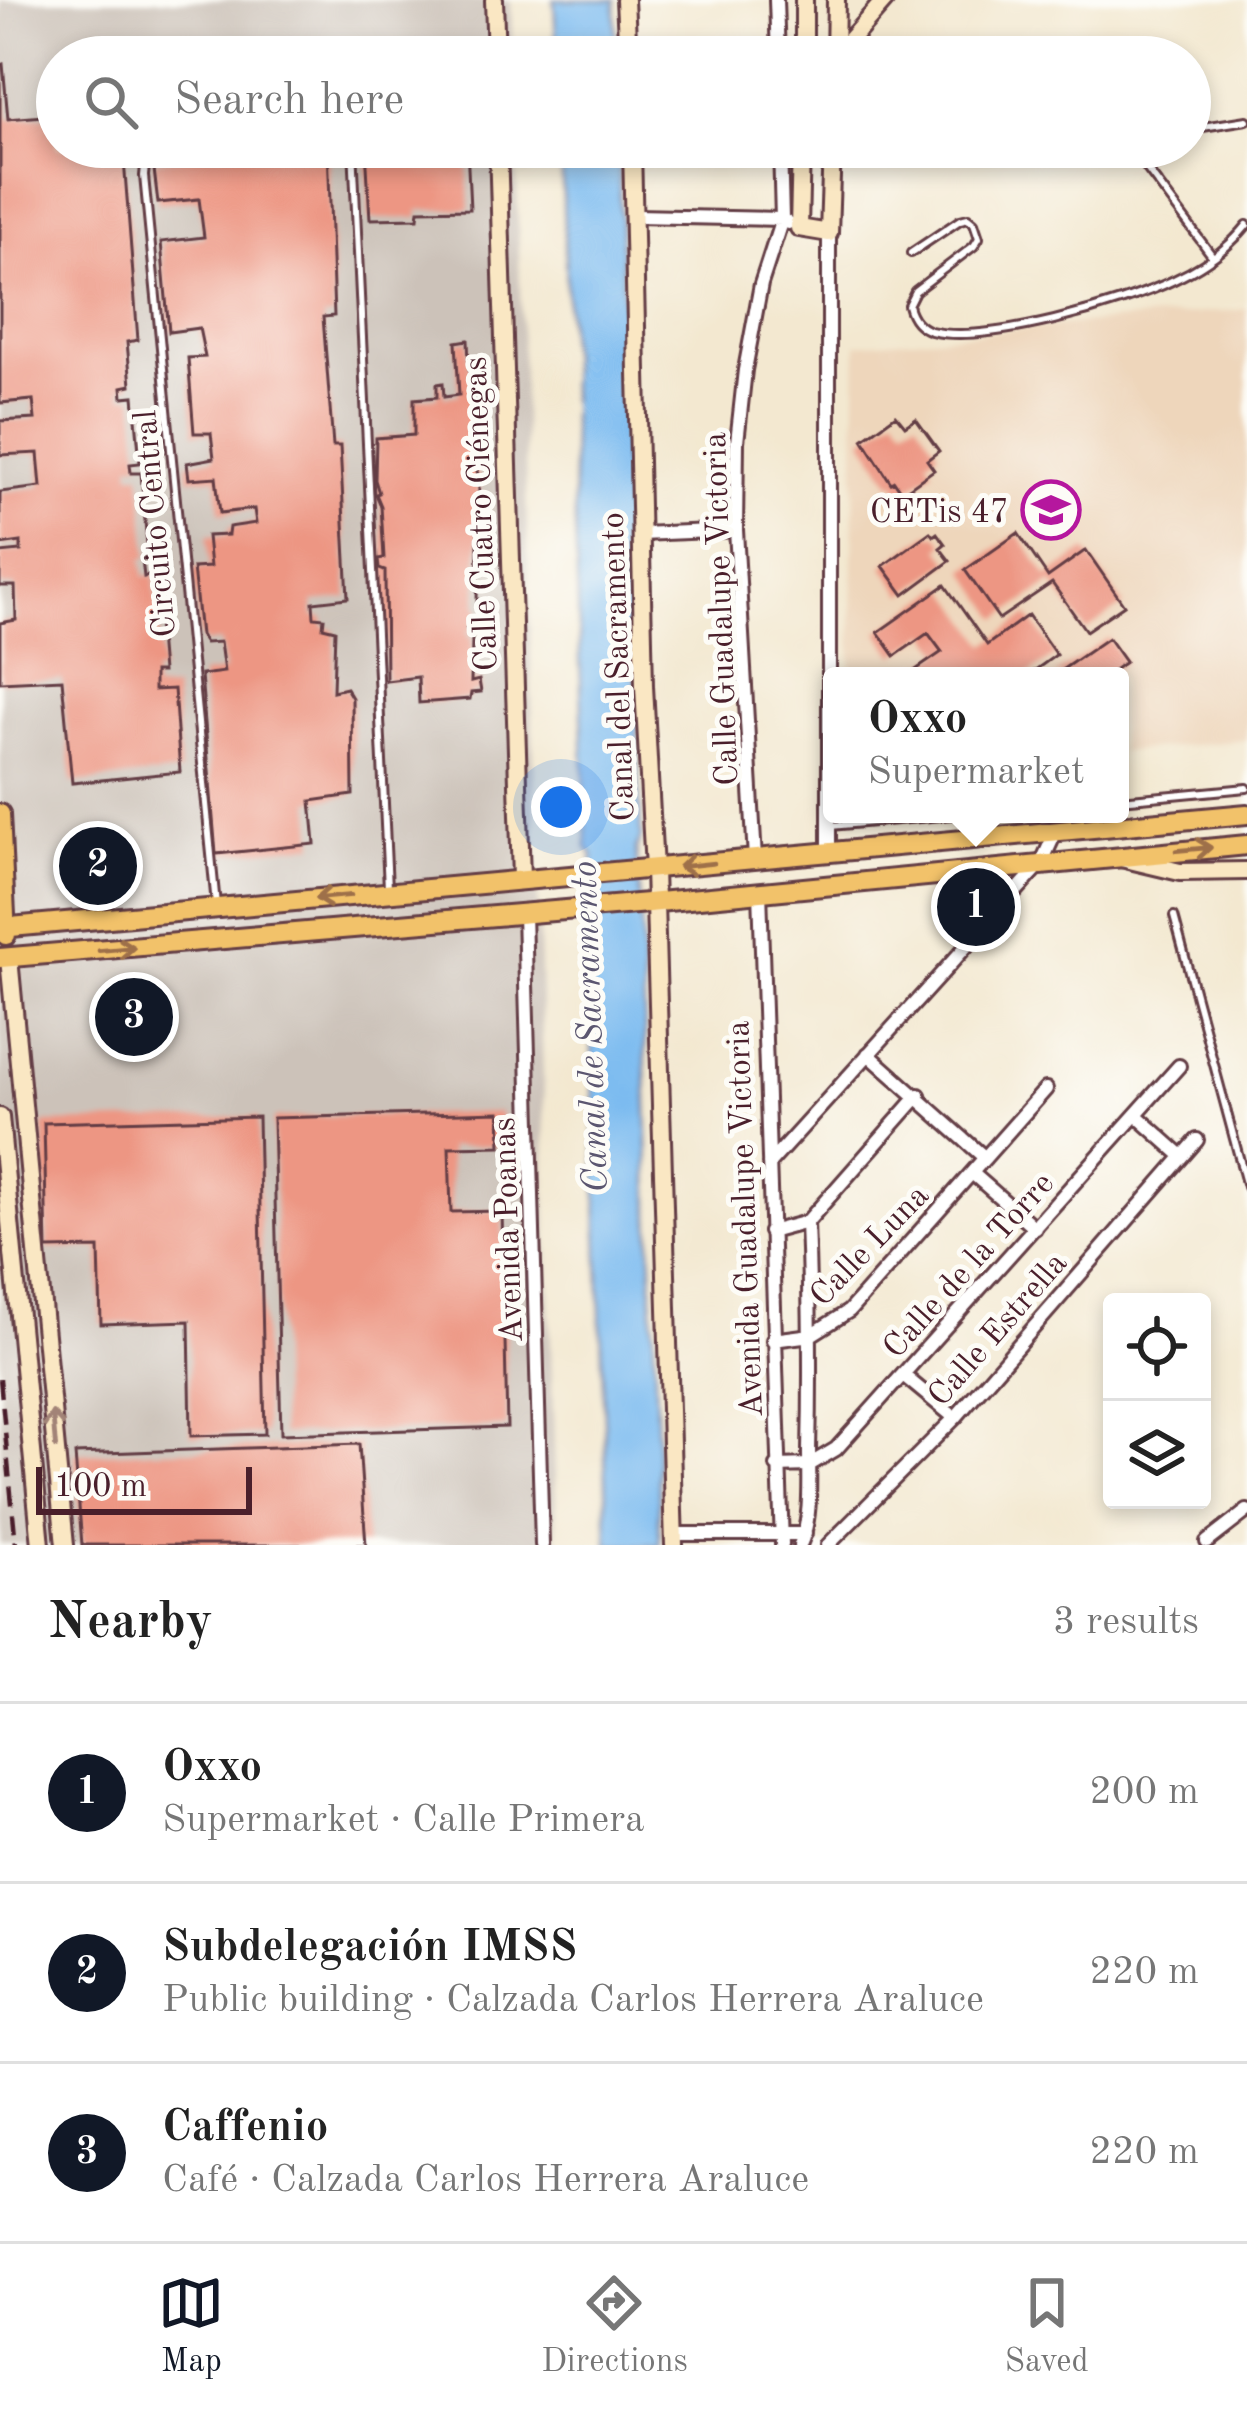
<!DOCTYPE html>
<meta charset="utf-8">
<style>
body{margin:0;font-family:"Old Standard TT",serif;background:#f2f2f2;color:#222}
.controls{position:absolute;right:36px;bottom:36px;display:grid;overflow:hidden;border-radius:12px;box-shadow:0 6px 18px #0003}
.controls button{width:108px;height:108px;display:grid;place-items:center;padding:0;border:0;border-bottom:3px solid #e0e0e0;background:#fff;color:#222;font:60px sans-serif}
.scale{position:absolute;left:36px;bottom:30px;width:216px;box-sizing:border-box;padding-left:12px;border:6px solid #4a1f2b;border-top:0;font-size:33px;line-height:42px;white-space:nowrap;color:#4a1f2b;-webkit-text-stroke:9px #fdfcf7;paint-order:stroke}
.you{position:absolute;left:561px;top:807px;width:42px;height:42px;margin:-30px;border:9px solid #fff;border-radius:50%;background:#1a73e8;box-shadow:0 0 0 18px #1a73e833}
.badge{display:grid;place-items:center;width:78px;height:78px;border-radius:50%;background:#111827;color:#fff;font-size:39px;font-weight:700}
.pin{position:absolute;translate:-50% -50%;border:6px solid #fff;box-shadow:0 3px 12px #0006}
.popup{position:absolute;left:823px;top:667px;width:306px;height:156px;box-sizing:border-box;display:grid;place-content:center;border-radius:12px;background:#fff;filter:drop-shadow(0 3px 9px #0005);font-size:39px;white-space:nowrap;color:#767676}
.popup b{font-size:45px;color:#222}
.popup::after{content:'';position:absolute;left:50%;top:100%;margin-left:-24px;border:24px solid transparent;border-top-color:#fff}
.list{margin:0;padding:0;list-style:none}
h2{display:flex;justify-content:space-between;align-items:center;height:156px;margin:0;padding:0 48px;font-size:51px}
h2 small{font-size:39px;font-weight:400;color:#767676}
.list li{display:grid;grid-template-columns:78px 1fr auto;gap:36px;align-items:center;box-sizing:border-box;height:180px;padding:0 48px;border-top:3px solid #e0e0e0}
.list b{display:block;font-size:45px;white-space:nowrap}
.list p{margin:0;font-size:39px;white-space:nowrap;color:#767676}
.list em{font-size:39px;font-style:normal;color:#767676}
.icon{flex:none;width:66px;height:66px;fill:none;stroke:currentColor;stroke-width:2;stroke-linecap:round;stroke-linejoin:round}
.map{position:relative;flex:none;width:1247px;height:1545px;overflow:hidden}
.search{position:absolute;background:#fff;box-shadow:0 6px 18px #0003;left:36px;right:36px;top:36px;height:132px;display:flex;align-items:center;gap:30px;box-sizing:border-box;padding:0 42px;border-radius:66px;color:#767676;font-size:45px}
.sheet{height:696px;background:#fff}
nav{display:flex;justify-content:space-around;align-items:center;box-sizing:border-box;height:168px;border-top:3px solid #e0e0e0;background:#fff;font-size:33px;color:#767676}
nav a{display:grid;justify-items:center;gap:6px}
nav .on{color:#111827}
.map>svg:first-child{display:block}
.built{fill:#eed6bb}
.industrial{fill:#ccc2b9}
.water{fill:#7bbbf0;stroke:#626d8e;stroke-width:3}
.building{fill:#ed9683}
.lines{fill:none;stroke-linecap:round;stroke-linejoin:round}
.lane-casing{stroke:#633d44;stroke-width:12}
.street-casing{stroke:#633d44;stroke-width:18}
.secondary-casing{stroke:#633d44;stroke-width:22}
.primary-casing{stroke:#633d44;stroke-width:24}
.lane{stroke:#fff;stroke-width:6}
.street{stroke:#fff;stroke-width:12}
.secondary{stroke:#fae7c3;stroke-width:16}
.primary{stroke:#f2c26a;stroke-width:18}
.rail{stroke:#4a1f2b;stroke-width:4.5;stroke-dasharray:18 9;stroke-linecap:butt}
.oneway{stroke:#9e704a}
.oneway2{stroke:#a28377}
.labels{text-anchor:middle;stroke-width:10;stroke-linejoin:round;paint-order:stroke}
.poi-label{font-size:33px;fill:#4a1f2b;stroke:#fdfcf7;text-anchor:end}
.street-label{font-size:33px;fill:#4a1f2b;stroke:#fdfcf7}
.water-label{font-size:36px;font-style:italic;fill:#5b5670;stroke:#fdfcf7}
</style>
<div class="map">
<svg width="1247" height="1545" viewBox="0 0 1247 1545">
<rect width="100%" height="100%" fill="#fdfcf7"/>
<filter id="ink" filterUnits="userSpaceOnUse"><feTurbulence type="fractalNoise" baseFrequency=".00833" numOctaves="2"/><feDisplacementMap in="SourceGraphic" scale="24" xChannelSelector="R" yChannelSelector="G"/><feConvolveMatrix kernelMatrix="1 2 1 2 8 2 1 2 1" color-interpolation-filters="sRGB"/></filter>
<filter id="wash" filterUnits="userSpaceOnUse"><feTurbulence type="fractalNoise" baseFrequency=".004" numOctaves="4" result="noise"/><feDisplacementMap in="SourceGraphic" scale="48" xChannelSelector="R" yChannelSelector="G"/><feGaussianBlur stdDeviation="2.7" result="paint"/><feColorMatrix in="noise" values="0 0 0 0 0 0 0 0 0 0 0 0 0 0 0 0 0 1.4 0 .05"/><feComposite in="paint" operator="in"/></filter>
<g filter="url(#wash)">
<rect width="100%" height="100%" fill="#f3e8d0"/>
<path class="built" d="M1247,309V740L1120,752V676H851L857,344Z"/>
<path class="industrial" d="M0,0H511L513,57H57V147H516L557,1545H0Z"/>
<path class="water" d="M554,0H615L616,57H557Z
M561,147H618L641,838L636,849L642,937L660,1545H608L589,944L593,854L587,848Z"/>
<g id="blocks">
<path class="building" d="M3,64L8,119L57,115V147H123L138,340L127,342L131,385L122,387L123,397L134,396L140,463L130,464L131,473H141L148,557L142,559L144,577L154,574L162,672H154V690L174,689L180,772L72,783L62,679L0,682V623L16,620L15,586H0V553L21,551V542L0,545V492L41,487L38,453L0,455V421L35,419L33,400L0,403V65Z
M288,147H328L334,316L323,317L333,446H340L348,598L313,602L314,617L324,618L323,627L335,630L333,691L346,688L352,698L353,795L311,801L315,844L216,854L201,675L224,672L220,642L205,643L200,635L193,568L210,567L207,536L228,535L229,527L256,523L254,509L220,513L216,477L189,479L187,463L214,458L211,433H194L188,358L205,357L199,328L169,332L161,242L204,237L199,199L158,203L153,161Z
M366,147H467L470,209L419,210L418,218L370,219Z
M468,340L472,435L479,484L477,602L481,618L473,619L474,631L467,630L472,641L471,682L479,680L481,692L471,693L470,699L419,703L418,677L386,681L385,571L379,569L378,559L384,558L381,506L376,494L379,493L375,480L376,438L414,435V399L437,397V384L443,383L444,397L459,395L456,342Z
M896,415L905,426L916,419L939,451L927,460L934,470L902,493L894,481L891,483L863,439Z
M930,532L933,536L937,533L945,544L940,548L950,561L904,595L883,566Z
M1018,533L1048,577L1086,550L1124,605L1086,631L1052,583L999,619L965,570Z
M945,585L987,645L1028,615L1056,655L1027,676H907L942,652L928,633L895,656L878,632Z
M1108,638L1125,662L1105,676H1053Z
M500,1112L501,1146L449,1147L451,1212L502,1211L507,1427L281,1434L273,1118Z
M258,1117L265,1434L191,1436L189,1321L101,1324L99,1248L47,1249L44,1123Z
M359,1444L366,1545H82L75,1454Z"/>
</g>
</g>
<g filter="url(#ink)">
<use href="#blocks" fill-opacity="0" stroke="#633d44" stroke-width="3"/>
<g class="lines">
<g class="lane-casing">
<path id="lane" d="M1190,129L1247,120
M164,147L146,156L144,176L216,905
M353,147L388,888
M1153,147L1147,157V169L1213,257
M911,253L960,220L968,218L974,223L979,238L974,246L915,291L908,305C911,317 918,327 931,331C985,345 1123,305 1174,280C1202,267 1228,249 1247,225
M1120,800L1247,788
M830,826L964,814
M1174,916L1247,1187"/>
</g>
<g class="street-casing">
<path id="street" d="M776,0L778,57
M635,216L782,219L788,223
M640,534L736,530
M829,852V233
M755,859L736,530L737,442L745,370L761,284L782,219L780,147
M760,891L782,1545
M524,914L542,1545
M868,1054L985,1158
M1136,1115L1182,1156
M769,1164L1041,864L1056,831
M972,1173L1035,1228
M770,1232L807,1222L919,1095
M773,1340L811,1335L849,1311L1046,1089
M903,1375L955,1418
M777,1466L809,1465L836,1449L1179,1066
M674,1534H805
M1207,1542L1247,1511
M800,1545C812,1519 809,1480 809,1451C811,1375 810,1299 807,1222
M828,1545L955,1418L1197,1140"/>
</g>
<g class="secondary-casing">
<path id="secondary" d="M494,0L496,57
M625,0L628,57
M804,0V57
M835,57L885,0
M835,57L836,0
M498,147L521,879
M632,147L644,686L654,869L674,1545
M801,147L799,228L829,233L832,147
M1121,858L1180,872L1247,871
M9,958L65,1545
M0,1117L41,1545"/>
</g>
<g class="primary-casing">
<path id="primary" d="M0,814L6,935
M0,928L1247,814
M0,958L648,903L1247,845"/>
</g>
<use href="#lane" class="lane"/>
<use href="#street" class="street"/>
<use href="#secondary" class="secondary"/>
<use href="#primary" class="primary"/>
<path class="rail" d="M0,1379L16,1545"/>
</g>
<defs><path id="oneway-shaft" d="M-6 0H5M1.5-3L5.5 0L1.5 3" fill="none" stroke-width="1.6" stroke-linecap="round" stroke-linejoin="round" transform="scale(3)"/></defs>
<g class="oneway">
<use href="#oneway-shaft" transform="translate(1194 849) rotate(-5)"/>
<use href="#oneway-shaft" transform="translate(696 865) rotate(174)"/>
<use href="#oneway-shaft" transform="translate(333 897) rotate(175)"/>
<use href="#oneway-shaft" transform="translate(117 949) rotate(-5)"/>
</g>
<use class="oneway2" href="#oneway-shaft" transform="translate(54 1429) rotate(-95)"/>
</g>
<defs>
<g id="school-ring" transform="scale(3)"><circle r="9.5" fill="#fdfcf7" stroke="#b5179e" stroke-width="1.5"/><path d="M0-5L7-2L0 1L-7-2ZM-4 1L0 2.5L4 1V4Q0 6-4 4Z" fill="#b5179e"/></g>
</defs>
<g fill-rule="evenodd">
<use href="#school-ring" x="1051" y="510"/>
</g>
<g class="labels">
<g class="poi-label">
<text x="1009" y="522">CETis 47</text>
</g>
<g class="street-label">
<text transform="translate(479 514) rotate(-92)" y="12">Calle Cuatro Ciénegas</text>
<text transform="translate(153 524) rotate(-95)" y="12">Circuito Central</text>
<text transform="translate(719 609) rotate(-92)" y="12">Calle Guadalupe Victoria</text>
<text transform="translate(616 667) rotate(-92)" y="12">Canal del Sacramento</text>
<text transform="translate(743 1219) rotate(-92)" y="12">Avenida Guadalupe Victoria</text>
<text transform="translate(506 1230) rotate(-92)" y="12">Avenida Poanas</text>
<text transform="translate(868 1244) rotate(-46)" y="12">Calle Luna</text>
<text transform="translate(967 1264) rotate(-48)" y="12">Calle de la Torre</text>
<text transform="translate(996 1328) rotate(-49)" y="12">Calle Estrella</text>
</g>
<g class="water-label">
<text transform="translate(588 1027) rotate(-92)" y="13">Canal de Sacramento</text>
</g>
</g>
</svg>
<div class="controls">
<button><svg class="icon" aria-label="locate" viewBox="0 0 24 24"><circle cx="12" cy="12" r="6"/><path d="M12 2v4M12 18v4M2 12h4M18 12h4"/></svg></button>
<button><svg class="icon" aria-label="layers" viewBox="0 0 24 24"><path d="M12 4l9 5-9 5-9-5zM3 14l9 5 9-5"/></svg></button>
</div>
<div class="scale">100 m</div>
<div class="you"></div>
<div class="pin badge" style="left:976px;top:907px">1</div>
<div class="popup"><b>Oxxo</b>Supermarket</div>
<div class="pin badge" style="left:98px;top:866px">2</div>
<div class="pin badge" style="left:134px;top:1017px">3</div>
<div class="search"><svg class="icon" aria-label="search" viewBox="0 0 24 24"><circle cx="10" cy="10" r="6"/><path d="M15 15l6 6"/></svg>Search here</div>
</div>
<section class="sheet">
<h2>Nearby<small>3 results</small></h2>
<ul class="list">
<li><span class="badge">1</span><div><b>Oxxo</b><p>Supermarket · Calle Primera</p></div><em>200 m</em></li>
<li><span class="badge">2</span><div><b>Subdelegación IMSS</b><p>Public building · Calzada Carlos Herrera Araluce</p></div><em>220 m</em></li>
<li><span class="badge">3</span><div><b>Caffenio</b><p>Café · Calzada Carlos Herrera Araluce</p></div><em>220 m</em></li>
</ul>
</section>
<nav>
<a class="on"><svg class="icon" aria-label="map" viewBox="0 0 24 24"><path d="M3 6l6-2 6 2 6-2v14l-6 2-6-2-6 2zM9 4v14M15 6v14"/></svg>Map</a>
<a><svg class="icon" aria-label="directions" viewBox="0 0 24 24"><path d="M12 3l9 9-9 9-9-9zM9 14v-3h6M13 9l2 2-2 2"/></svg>Directions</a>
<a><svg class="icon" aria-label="saved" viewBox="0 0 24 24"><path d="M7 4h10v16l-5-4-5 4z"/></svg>Saved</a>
</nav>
